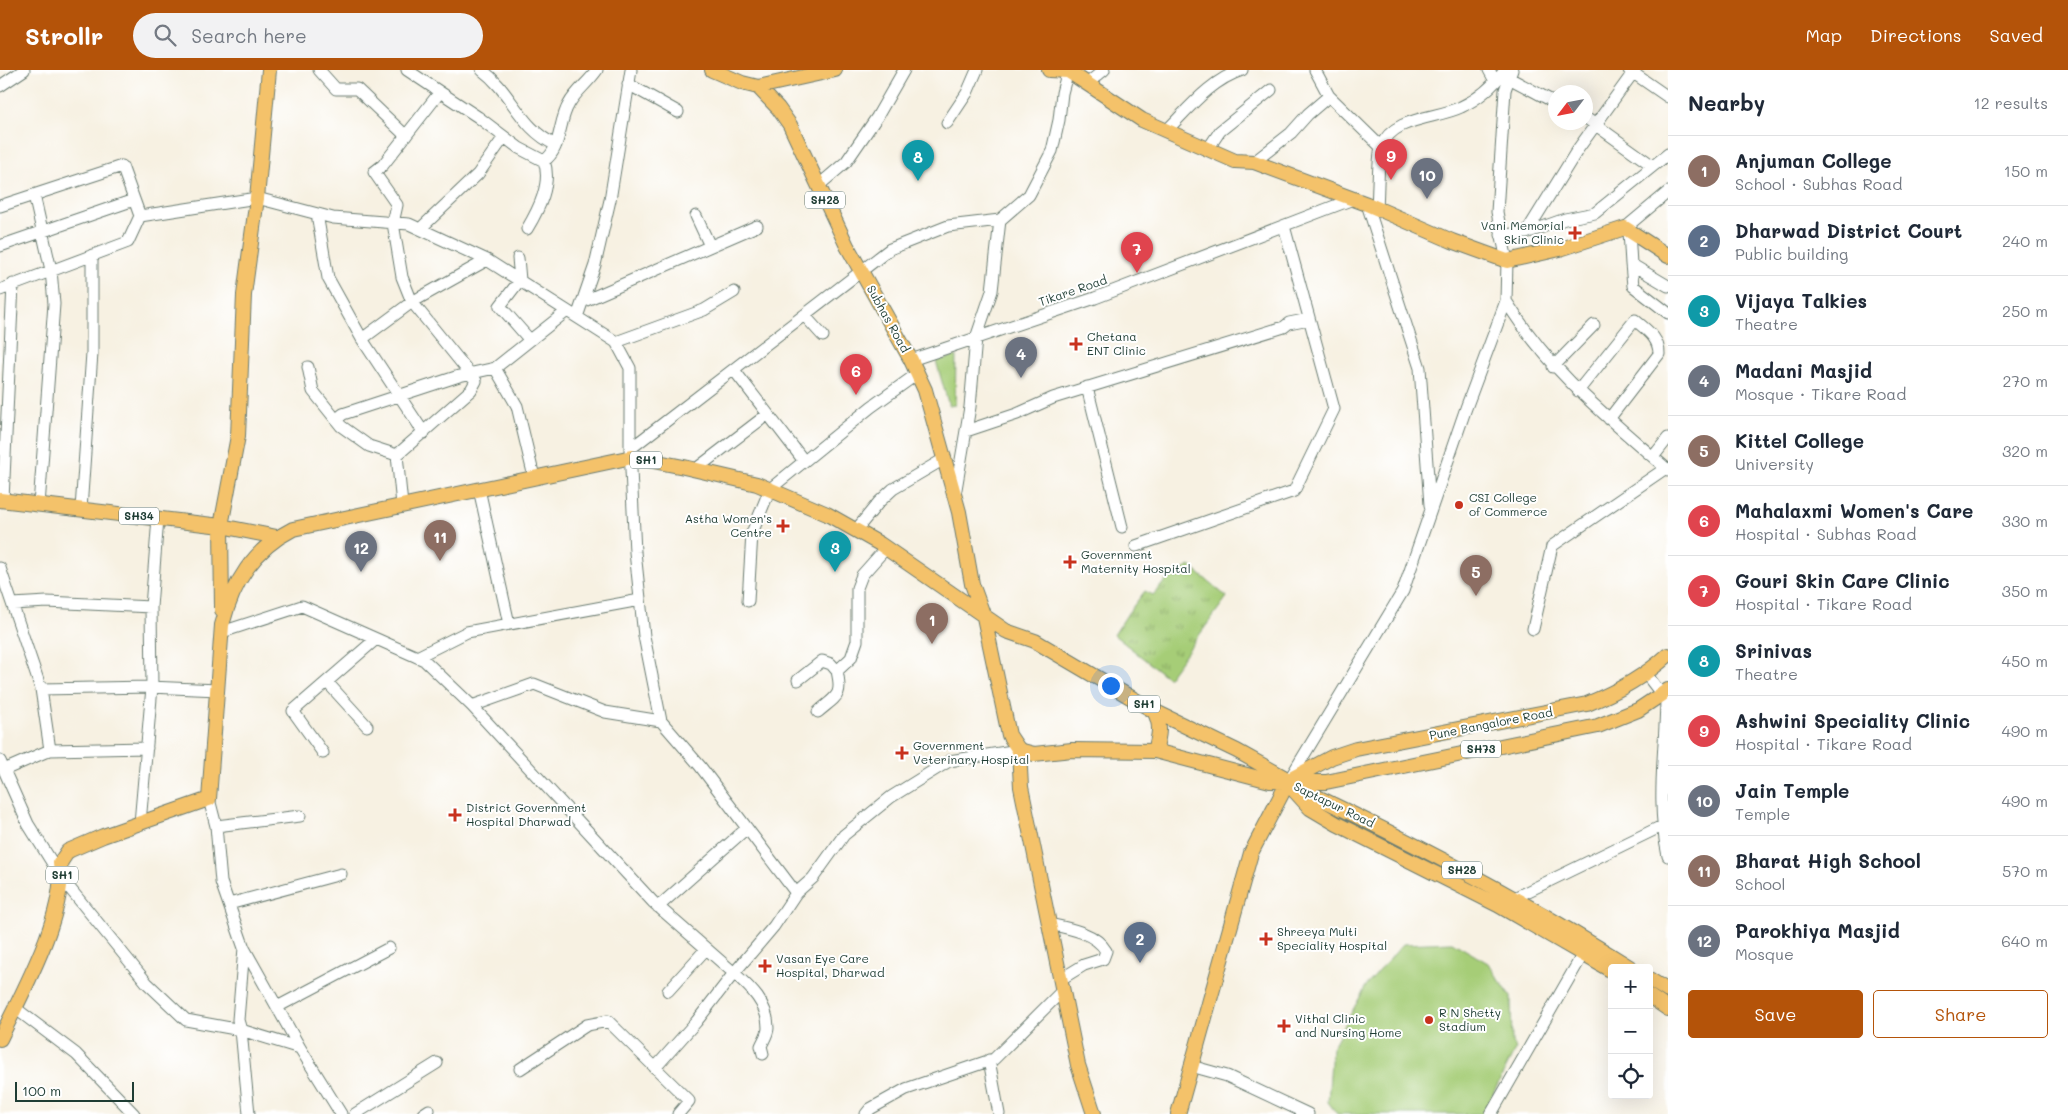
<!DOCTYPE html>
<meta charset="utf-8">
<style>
body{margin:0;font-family:Mali,sans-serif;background:#f2f2f3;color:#1f2937}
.controls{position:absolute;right:15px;bottom:15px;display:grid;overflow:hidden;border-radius:5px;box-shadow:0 5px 20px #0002}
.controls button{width:45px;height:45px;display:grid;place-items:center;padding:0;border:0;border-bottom:1px solid #e0e1e3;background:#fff;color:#1f2937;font:25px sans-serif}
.compass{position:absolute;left:1548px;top:15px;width:45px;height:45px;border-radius:50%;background:#fff;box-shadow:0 5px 20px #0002;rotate:238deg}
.scale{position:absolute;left:15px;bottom:12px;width:119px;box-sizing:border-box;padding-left:5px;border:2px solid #1f3d34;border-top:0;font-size:14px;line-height:18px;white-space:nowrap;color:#1f3d34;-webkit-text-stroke:4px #fff;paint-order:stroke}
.you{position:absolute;left:1110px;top:615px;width:18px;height:18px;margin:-12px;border:4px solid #fff;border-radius:50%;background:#1a73e8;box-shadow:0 0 0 8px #1a73e833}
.badge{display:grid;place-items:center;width:32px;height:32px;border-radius:50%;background:#b45309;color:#fff;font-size:16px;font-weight:700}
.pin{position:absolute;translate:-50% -41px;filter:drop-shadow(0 1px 2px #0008)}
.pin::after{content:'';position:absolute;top:26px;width:18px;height:15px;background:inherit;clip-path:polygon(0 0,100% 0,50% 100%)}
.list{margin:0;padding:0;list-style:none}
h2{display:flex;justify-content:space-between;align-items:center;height:65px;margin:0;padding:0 20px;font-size:21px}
h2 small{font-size:16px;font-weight:400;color:#747a83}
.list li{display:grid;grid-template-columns:32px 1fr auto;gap:15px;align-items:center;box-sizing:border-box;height:70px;padding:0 20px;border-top:1px solid #e0e1e3}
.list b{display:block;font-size:19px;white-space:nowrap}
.list p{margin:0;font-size:16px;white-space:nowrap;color:#747a83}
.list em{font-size:16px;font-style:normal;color:#747a83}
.actions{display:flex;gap:10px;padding:15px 20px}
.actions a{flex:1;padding:11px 0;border:1px solid #b45309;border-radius:5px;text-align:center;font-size:18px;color:#b45309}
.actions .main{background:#b45309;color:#fff}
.icon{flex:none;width:28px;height:28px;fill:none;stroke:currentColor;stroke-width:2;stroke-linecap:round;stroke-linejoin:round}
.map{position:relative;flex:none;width:1668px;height:1044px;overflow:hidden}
header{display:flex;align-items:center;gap:30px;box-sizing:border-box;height:70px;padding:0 25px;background:#b45309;color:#fff}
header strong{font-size:24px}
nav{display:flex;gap:28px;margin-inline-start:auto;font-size:18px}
.search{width:350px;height:45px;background:#f2f2f3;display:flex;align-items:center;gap:12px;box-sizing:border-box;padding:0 18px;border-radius:28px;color:#747a83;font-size:19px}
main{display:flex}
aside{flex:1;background:#fff}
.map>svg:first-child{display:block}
.green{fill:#a6cd77;stroke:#628556}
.park{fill:url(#park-tufts);stroke:#628556}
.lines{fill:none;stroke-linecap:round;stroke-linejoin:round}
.minor-casing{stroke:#6b7c71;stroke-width:13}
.major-casing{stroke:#6b7c71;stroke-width:16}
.minor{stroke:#fff;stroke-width:11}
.major{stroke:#f4c26a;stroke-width:14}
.poi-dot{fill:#c8321e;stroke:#fff;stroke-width:2}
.labels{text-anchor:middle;stroke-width:4;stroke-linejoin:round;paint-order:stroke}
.shield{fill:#fff;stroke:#627771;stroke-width:1}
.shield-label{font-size:11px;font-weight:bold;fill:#1f3d34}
.poi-label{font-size:12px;fill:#1f3d34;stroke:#fff;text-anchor:start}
.street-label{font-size:12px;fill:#1f3d34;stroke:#fff}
</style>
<header>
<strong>Strollr</strong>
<div class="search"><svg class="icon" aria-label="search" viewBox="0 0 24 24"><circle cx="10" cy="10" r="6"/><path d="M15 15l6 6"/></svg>Search here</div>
<nav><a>Map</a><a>Directions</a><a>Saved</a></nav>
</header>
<main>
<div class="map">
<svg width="1668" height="1044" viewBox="0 0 1668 1044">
<defs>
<pattern id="park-tufts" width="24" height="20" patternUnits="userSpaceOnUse" patternTransform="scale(1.25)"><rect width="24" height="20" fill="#a6cd77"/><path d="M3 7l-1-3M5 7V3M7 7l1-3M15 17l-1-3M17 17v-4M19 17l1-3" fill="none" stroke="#87a862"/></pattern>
</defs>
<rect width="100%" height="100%" fill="#fff"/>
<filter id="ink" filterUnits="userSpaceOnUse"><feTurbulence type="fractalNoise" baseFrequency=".02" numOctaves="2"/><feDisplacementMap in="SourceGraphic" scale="10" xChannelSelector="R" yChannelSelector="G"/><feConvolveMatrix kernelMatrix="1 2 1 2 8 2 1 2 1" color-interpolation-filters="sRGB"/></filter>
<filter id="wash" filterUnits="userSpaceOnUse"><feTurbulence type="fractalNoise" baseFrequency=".0096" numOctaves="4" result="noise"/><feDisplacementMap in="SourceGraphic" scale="20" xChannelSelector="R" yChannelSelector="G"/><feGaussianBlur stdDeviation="1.12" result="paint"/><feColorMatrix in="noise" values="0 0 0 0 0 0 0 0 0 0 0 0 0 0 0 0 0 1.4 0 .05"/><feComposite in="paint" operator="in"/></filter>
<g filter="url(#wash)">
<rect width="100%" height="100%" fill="#f7f1e2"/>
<path class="green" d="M956,286L955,335L949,336L936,291Z
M1452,872L1488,893L1511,927L1512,973L1516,978L1483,1044H1337L1328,1032L1332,978L1366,916L1403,874Z"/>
<path class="park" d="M1190,496L1227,527L1168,608L1114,565L1128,543L1145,521L1153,525L1167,509Z"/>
</g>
<g filter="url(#ink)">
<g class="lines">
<g class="minor-casing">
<path id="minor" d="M319,0L336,19H357L406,66
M407,0L440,22
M482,0C512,22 520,59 556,75
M1315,0L1329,26L1381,77
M1489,0L1495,11
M1629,0L1668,27
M1509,8L1556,33
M1088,13L1104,0
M628,14L678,42
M0,16L24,0
M1586,48L1653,96
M947,53L967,23L977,0
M1166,61C1189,38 1211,10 1242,0
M1208,79L1220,61L1271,20
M1254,92L1291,63L1308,44L1329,26
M818,116L846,92L877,47L904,0
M34,125L51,200L54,234L39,435
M1367,134L1420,298L1430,435
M0,136L122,96L140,146L128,172L0,220
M1377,139C1378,127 1378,86 1381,77C1393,46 1437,49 1461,37C1478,29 1494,15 1505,0
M317,144L328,208L362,269
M140,146L257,128L333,148L409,154L487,190L616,272L630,298V379L635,482L644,566L661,651L700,696L796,823
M696,146L710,176
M1625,158L1668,122
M420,159L478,104L504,67
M527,159C539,139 552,113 544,91
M1629,161L1631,194L1668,216
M1526,163L1578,79L1635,0
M1501,165L1526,163L1565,149L1595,143L1668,84
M0,176L134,130
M518,188L520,210L500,236L529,269
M1631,194L1633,216L1668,243
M1506,231C1550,302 1606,346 1668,400
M582,232L757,156
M804,245L823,266
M577,247L595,195L610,130L631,0
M616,272L704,240L734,222
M911,290L1095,228L1353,129
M308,297L313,321L341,356L369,376L397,385
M1553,297L1594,255
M495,298L517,336L534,407
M734,300L804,391
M1087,317L1122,457
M1578,321L1635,250C1646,260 1659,267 1659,284L1609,349
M337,349L343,344L459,306L495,298L567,241
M966,361L1017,344L1053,328L1284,257L1289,253L1309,249
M424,363L362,269L412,232L487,190
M630,379L890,179L948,156L1000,150
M397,385L471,320L476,311L412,232L402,207L393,153L397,135L374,102L383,95L440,22L478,47L519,78L544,91C562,79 558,51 569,34C576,21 589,12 597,0
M397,385L402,435
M1653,387L1668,368
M696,399L768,344
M479,419L509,554
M955,425L970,337L976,268L992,221L1000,150L1029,125L1052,81L1059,50L1062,23L1068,0
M3,430L13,214
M81,439L92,283V185
M856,460L879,432L893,419L944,389
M1136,476L1294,421L1334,339L1284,156
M0,498L41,619L150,617L218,620
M748,531L752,463L770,419L871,337L917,304
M13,534L47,532L151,537
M1533,559L1552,476L1666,398
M222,562L302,536L424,590L472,636L653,832L734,903L774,856L796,823L813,808L844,765L891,727L949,691L1019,680
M417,587L467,562L640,530
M1646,604L1666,630C1665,685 1656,731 1668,786
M798,610L822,591L831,594L837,601L851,588L857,571V518L862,505L886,478
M327,612L367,656
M472,636L534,614L605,642L661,651
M818,642C836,626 843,627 837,601
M50,680L147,678
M323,683L293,641L376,569
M0,691L28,754L63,810L147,913L186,950L241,960L300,978
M4,700L50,680L41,619
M1289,710L1403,521L1466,338L1506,231L1507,191L1497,142L1505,20L1512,0
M209,729L216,756L221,812L244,878L300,978L341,1044
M140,753L152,617L151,537L158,448
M216,756L300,746
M1508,831L1662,756
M229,834L341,804
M658,837L747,758
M1049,854C1069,858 1096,863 1106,881L1103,889L1084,895L1061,909
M244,878L238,950L241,960L249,1044
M668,921L706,879
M277,937L389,878
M15,938L76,984L134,1044
M989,990L999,1044
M1191,996L1227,1006L1308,1044
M655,998L696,952L734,903C751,918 768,934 768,958C768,964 763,971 761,976L763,984
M520,999L587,955L608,951L689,1031L678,1044
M355,1044L437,993
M423,1044L429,1040
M866,1044L870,1039L906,1019L994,989L1063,920
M1491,1044L1587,877"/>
</g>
<g class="major-casing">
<path id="major" d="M712,0L742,13L758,17L778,38L790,55L847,176L911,290L925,320L959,442L972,514L984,547L1009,665L1019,680L1021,717L1078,995L1094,1044
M1049,0L1068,1L1142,50L1235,91L1254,92L1367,134L1452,171L1507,191L1560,179L1625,158L1668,186
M758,17L835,0
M0,430L221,456L277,467
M222,540L221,456L238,366L244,225L257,128L269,0
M1154,641C1162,655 1159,666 1155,681
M1019,680L1034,684L1072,680L1155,681L1270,711L1326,712L1598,656L1638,640L1668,620
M1290,714C1407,769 1522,829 1631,898
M1291,717L1310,738L1337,754L1498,835L1612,901
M1649,909L1668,921
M1649,926L1668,939
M0,969C22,923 67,843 60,793L68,781L103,766L209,729L222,555C233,513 253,479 293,459L632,387L684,397L757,414L827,444L880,474L1006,561L1035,571L1154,641L1237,681L1289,710L1332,687L1356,679L1587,634C1617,622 1644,607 1668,585
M1178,1044L1251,783L1289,710"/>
</g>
<use href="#minor" class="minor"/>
<use href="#major" class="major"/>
</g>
</g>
<g class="poi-dot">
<path d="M1572.5 155.5h5v5h5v5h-5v5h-5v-5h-5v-5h5z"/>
<path d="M1073.5 266.5h5v5h5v5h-5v5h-5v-5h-5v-5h5z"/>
<circle cx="1459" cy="435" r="5"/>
<path d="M780.5 448.5h5v5h5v5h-5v5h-5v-5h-5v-5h5z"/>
<path d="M1067.5 484.5h5v5h5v5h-5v5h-5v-5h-5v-5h5z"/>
<path d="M899.5 675.5h5v5h5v5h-5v5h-5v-5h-5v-5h5z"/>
<path d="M452.5 737.5h5v5h5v5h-5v5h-5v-5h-5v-5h5z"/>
<path d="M1263.5 861.5h5v5h5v5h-5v5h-5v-5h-5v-5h5z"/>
<path d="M762.5 888.5h5v5h5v5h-5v5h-5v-5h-5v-5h5z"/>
<circle cx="1429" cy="950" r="5"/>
<path d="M1281.5 948.5h5v5h5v5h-5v5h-5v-5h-5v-5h5z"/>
</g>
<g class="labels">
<g class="shield">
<rect x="805" y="121.5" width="40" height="17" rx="4"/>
<rect x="630" y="381.5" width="32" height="17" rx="4"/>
<rect x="119" y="437.5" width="40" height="17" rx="4"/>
<rect x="1128" y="625.5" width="32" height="17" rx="4"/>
<rect x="1461" y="670.5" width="40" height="17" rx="4"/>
<rect x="1442" y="791.5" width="40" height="17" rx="4"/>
<rect x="46" y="796.5" width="32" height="17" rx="4"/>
</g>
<g class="shield-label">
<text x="825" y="134">SH28</text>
<text x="646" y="394">SH1</text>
<text x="139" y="450">SH34</text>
<text x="1144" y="638">SH1</text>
<text x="1481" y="683">SH73</text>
<text x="1462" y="804">SH28</text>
<text x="62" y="809">SH1</text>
</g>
<g class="poi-label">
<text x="1564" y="160" text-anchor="end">Vani Memorial<tspan x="1564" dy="14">Skin Clinic</tspan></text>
<text x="1087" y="271">Chetana<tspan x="1087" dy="14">ENT Clinic</tspan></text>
<text x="1469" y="432">CSI College<tspan x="1469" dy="14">of Commerce</tspan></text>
<text x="772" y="453" text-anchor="end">Astha Women's<tspan x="772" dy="14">Centre</tspan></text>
<text x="1081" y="489">Government<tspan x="1081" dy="14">Maternity Hospital</tspan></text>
<text x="913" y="680">Government<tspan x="913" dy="14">Veterinary Hospital</tspan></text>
<text x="466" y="742">District Government<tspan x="466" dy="14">Hospital Dharwad</tspan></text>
<text x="1277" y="866">Shreeya Multi<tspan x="1277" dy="14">Speciality Hospital</tspan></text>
<text x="776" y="893">Vasan Eye Care<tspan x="776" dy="14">Hospital, Dharwad</tspan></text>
<text x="1439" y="947">R N Shetty<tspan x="1439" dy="14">Stadium</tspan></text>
<text x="1295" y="953">Vithal Clinic<tspan x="1295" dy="14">and Nursing Home</tspan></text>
</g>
<g class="street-label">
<text transform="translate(1073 221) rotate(-19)" y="4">Tikare Road</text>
<text transform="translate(888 249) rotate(61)" y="4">Subhas Road</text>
<text transform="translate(1491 654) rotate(-11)" y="4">Pune Bangalore Road</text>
<text transform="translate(1334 735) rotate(26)" y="4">Saptapur Road</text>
</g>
</g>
</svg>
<div class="controls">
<button>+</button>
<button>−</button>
<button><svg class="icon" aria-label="locate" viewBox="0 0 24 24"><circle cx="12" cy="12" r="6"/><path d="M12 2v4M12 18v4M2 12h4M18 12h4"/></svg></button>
</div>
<svg class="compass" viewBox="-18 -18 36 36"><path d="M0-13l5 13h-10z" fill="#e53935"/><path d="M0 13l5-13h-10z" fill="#747a83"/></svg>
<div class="scale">100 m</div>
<div class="you"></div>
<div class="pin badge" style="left:932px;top:574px;background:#8d6e63">1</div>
<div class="pin badge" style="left:1140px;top:893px;background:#5c6f8a">2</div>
<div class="pin badge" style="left:835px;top:502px;background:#0f9aa8">3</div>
<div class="pin badge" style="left:1021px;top:308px;background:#6b7280">4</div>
<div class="pin badge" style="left:1476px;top:526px;background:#8d6e63">5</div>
<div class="pin badge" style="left:856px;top:325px;background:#e0444e">6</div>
<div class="pin badge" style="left:1137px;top:203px;background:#e0444e">7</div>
<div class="pin badge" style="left:918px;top:111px;background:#0f9aa8">8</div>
<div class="pin badge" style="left:1391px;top:110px;background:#e0444e">9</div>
<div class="pin badge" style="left:1427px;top:129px;background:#6b7280">10</div>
<div class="pin badge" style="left:440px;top:491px;background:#8d6e63">11</div>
<div class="pin badge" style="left:361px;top:502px;background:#6b7280">12</div>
</div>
<aside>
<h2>Nearby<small>12 results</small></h2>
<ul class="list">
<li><span class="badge" style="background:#8d6e63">1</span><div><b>Anjuman College</b><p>School · Subhas Road</p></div><em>150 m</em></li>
<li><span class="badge" style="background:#5c6f8a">2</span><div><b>Dharwad District Court</b><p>Public building</p></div><em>240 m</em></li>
<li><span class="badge" style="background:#0f9aa8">3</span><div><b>Vijaya Talkies</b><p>Theatre</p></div><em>250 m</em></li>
<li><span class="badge" style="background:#6b7280">4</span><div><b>Madani Masjid</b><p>Mosque · Tikare Road</p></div><em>270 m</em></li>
<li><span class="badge" style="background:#8d6e63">5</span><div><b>Kittel College</b><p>University</p></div><em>320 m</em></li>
<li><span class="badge" style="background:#e0444e">6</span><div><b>Mahalaxmi Women's Care</b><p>Hospital · Subhas Road</p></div><em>330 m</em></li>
<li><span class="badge" style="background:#e0444e">7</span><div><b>Gouri Skin Care Clinic</b><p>Hospital · Tikare Road</p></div><em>350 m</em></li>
<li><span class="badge" style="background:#0f9aa8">8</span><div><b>Srinivas</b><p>Theatre</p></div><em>450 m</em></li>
<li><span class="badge" style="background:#e0444e">9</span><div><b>Ashwini Speciality Clinic</b><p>Hospital · Tikare Road</p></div><em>490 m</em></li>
<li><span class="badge" style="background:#6b7280">10</span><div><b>Jain Temple</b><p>Temple</p></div><em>490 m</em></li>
<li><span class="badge" style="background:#8d6e63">11</span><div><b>Bharat High School</b><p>School</p></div><em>570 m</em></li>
<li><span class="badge" style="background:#6b7280">12</span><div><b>Parokhiya Masjid</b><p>Mosque</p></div><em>640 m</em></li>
</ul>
<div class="actions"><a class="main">Save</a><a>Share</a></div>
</aside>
</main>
